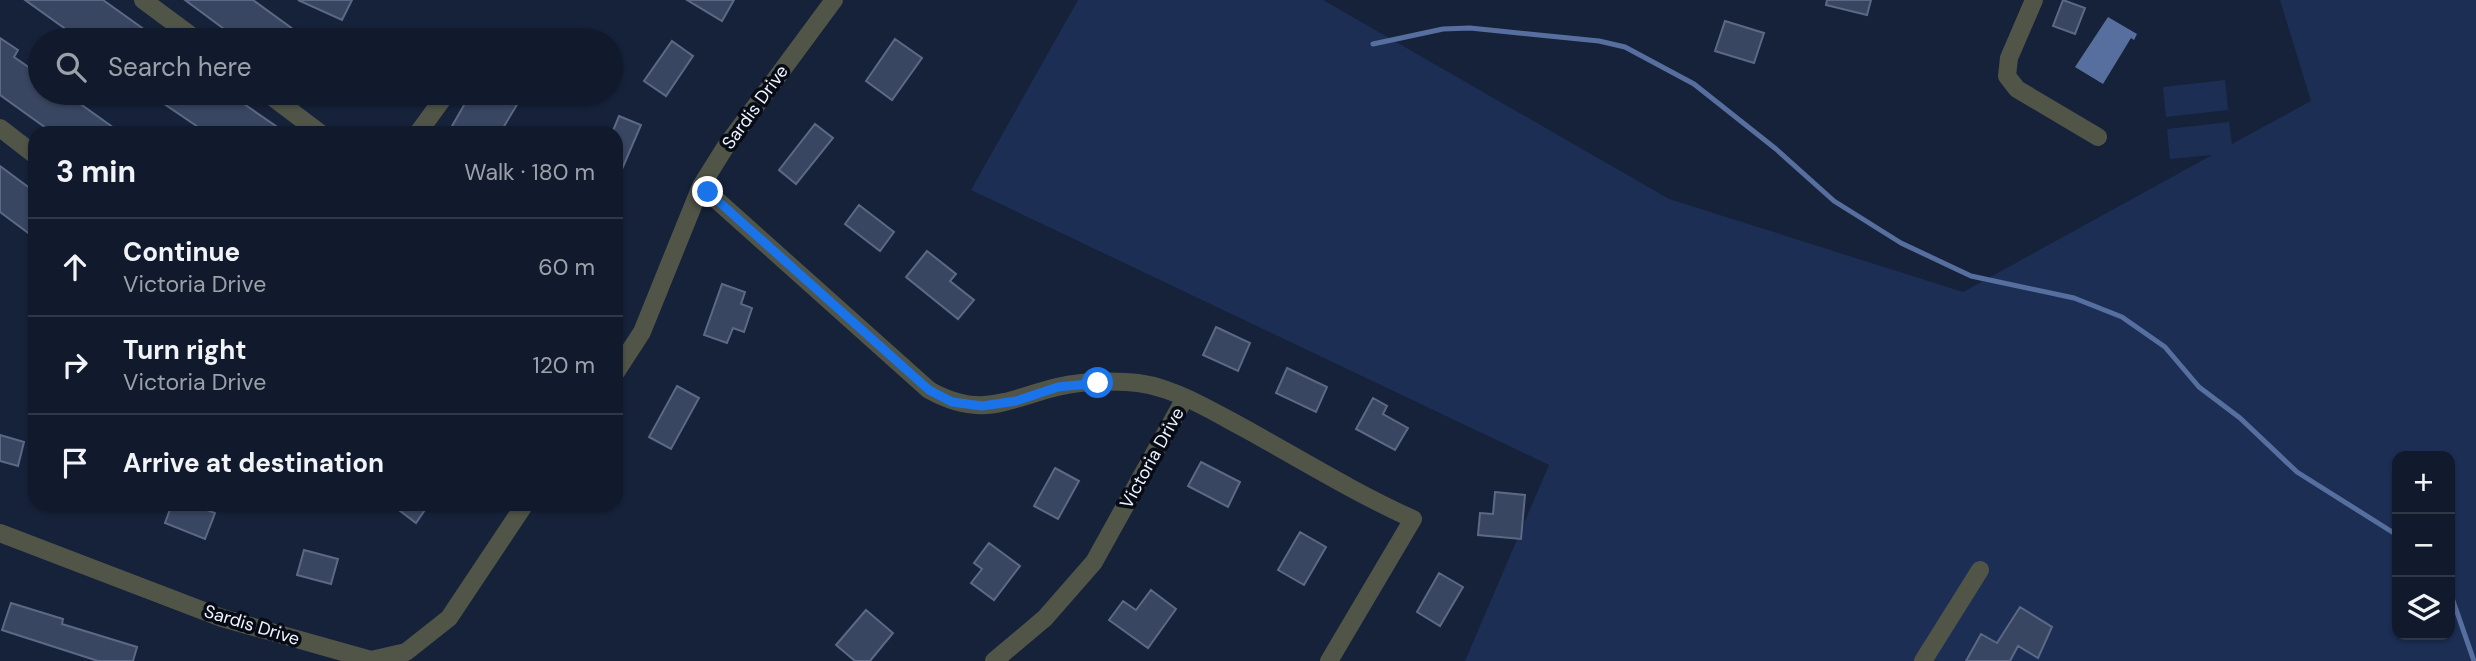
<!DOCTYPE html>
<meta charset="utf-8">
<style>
body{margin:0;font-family:"DM Sans",sans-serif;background:#1e2738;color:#f1f3f6}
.controls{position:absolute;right:21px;bottom:21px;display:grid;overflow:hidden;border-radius:14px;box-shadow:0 2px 5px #0004}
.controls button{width:63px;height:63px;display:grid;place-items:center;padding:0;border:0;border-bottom:2px solid #303848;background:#101a2c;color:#f1f3f6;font:35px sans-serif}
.stop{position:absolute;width:21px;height:21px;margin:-16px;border:5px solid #1a73e8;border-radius:50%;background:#fff}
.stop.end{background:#1a73e8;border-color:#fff;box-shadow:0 2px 7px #0008}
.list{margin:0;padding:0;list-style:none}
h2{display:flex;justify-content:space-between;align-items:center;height:91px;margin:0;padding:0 28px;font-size:30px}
h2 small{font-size:23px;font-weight:400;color:#9ca1a9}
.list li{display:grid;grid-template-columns:46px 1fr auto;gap:21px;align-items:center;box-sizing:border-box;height:98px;padding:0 28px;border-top:2px solid #303848}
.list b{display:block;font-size:26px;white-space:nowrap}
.list p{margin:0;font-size:23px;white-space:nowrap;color:#9ca1a9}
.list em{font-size:23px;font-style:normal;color:#9ca1a9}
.icon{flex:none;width:38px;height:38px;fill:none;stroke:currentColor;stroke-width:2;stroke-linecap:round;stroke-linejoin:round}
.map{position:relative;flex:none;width:2476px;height:661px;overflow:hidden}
.search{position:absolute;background:#101a2c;box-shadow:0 2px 5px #0004;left:28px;top:28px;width:595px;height:77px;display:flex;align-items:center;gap:18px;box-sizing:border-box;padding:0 24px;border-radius:38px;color:#9ca1a9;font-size:26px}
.panel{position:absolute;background:#101a2c;box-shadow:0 2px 5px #0004;left:28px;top:126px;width:595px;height:385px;border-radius:21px}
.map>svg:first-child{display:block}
.green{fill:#1c2e54;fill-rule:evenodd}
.water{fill:#576f9f}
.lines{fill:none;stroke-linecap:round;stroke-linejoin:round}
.stream{stroke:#576f9f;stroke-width:5}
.building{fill:#394661;stroke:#5b6986;stroke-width:2}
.minor{stroke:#505548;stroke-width:18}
.route{stroke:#1a73e8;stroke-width:9}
.labels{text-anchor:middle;stroke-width:7;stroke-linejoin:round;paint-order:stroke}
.street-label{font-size:18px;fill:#eff4fe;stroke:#070b16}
</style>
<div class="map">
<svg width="2476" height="661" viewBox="0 0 2476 661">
<rect width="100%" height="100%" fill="#16223a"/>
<path class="green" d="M1078,0H1323L1669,199L1963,292L2212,155L2170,159L2167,129L2229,122L2232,144L2311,101L2280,0H2476V661H1465L1549,465L971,190ZM2397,456H2450V635H2397Z
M2225,80L2228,110L2166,117L2163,87Z"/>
<path class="water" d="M2108,17L2137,34L2134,40L2131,38L2103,84L2075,67Z"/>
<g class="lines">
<path class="stream" d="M1373,44L1443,29L1470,28L1599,41L1625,47L1694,84L1776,149L1834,201L1901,243L1971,276L2074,298L2122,317L2165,347L2199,387L2240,418L2297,472L2397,535
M2450,592L2474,661"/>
</g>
<path class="building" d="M25,0H103L159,40H81Z
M185,0H253L308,40H239Z
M298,0H352L342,20Z
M687,0H734L722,21Z
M1827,0H1871L1867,15L1826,5Z
M2063,0L2085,8L2075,34L2053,26Z
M1725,21L1764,33L1754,63L1715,51Z
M0,38L18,50L14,57L40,75V93H65L121,133H53L0,95Z
M895,39L922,58L892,100L866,81Z
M672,41L693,56L666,96L644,81Z
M148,93H228L286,133H207Z
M471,93H524L500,133H448Z
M619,116L641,125L616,183V133H612Z
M815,124L833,138L796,184L779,170Z
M0,166L35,192V238L0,212Z
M859,205L894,232L880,251L845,224Z
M927,251L956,274L950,281L974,300L958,319L906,277Z
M722,284L745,292L741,304L752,308L744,332L733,328L727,343L704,335Z
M1216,327L1250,343L1238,371L1203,355Z
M1287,368L1327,387L1316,412L1276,393Z
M677,386L699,398L671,449L649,437Z
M1373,398L1387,406L1383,414L1408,428L1395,450L1356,429Z
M0,435L24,442L18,466L0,461Z
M1201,462L1240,482L1228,507L1188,486Z
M1055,468L1079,481L1058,519L1034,506Z
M1495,492L1525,495L1521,539L1478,535L1480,513L1493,514Z
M172,504H190L215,513L205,539L165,523Z
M391,504H429L416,523Z
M1300,532L1326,547L1304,585L1278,570Z
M989,543L1020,566L994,600L971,583L982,569L974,563Z
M304,550L338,559L331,584L297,575Z
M1439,573L1463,587L1440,626L1417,612Z
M1151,590L1176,609L1148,648L1109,620L1123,601L1136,610Z
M11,603L63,619L62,624L137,647L133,661H98L2,630Z
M2020,607L2052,627L2038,658L2018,646L2010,661H1966L1981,634L1997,643Z
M866,610L893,633L870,661H855L836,645Z"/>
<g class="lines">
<path class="minor" d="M143,0L197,40
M2034,0L2009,58L2007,76L2017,89L2098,137
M267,93L320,133
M0,128L35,155
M418,133L447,93
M701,186L929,390C981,419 1005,400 1057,387C1078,382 1104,381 1126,382C1168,383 1208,409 1244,428C1300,459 1355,493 1413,519L1329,661
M616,372L642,332L701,186L726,146L834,0
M0,533L222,618L371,660L406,652L449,618L525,504
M994,661L1045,618L1094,562L1185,398
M1923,661L1980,570"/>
</g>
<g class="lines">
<path class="route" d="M708,192L929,390L952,402L982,406L1016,401L1058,387L1098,383"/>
</g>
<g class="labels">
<g class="street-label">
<text transform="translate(755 107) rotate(-54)" y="6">Sardis Drive</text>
<text transform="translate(1152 458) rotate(-61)" y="6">Victoria Drive</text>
<text transform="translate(252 625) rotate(17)" y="6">Sardis Drive</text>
</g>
</g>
</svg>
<div class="controls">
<button>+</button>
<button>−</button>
<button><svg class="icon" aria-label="layers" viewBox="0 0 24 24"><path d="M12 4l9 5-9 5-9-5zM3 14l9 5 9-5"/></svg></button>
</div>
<div class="stop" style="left:1098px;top:383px"></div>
<div class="stop end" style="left:708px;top:192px"></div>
<div class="search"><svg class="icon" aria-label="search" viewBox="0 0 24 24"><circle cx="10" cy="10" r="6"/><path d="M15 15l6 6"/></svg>Search here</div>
<section class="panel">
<h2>3 min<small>Walk · 180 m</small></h2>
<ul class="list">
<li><svg class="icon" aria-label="ahead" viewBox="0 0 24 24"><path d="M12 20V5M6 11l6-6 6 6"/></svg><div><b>Continue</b><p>Victoria Drive</p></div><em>60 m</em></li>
<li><svg class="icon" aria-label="right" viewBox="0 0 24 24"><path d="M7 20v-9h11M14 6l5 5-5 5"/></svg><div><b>Turn right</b><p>Victoria Drive</p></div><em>120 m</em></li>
<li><svg class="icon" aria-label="arrive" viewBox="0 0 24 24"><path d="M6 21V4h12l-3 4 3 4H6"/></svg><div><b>Arrive at destination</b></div></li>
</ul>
</section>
</div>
